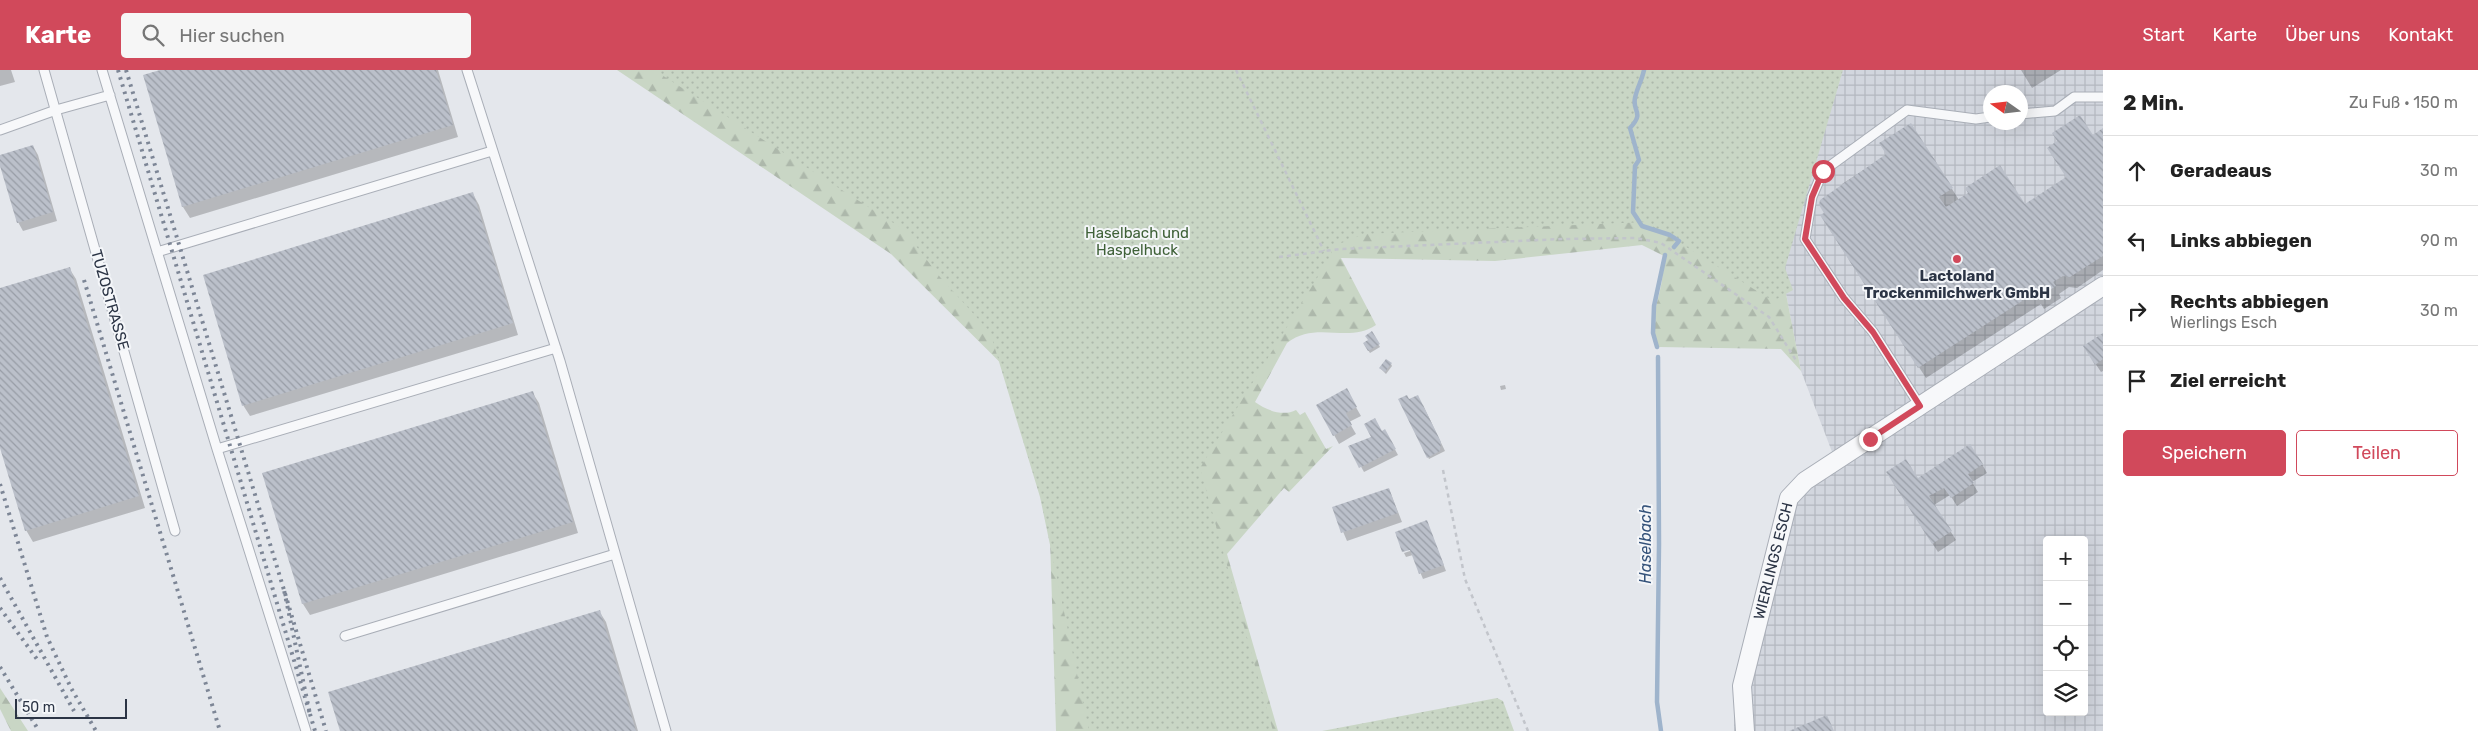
<!DOCTYPE html>
<html lang="de">
<meta charset="utf-8">
<style>
body{margin:0;font-family:Rubik,sans-serif;background:#f6f6f6;color:#222}
.controls{position:absolute;right:15px;bottom:15px;display:grid;overflow:hidden;border-radius:5px;box-shadow:0 5px 20px #0002}
.controls button{width:45px;height:45px;display:grid;place-items:center;padding:0;border:0;border-bottom:1px solid #e0e0e0;background:#fff;color:#222;font:25px sans-serif}
.compass{position:absolute;left:1983px;top:15px;width:45px;height:45px;border-radius:50%;background:#fff;box-shadow:0 5px 20px #0002;rotate:284deg}
.scale{position:absolute;left:15px;bottom:12px;width:112px;box-sizing:border-box;padding-left:5px;border:2px solid #2b3445;border-top:0;font-size:14px;line-height:18px;white-space:nowrap;color:#2b3445;-webkit-text-stroke:4px #f4f6f9;paint-order:stroke}
.stop{position:absolute;width:15px;height:15px;margin:-11px;border:4px solid #d1495b;border-radius:50%;background:#fff}
.stop.end{background:#d1495b;border-color:#fff;box-shadow:0 1px 5px #0008}
.list{margin:0;padding:0;list-style:none}
h2{display:flex;justify-content:space-between;align-items:center;height:65px;margin:0;padding:0 20px;font-size:21px}
h2 small{font-size:16px;font-weight:400;color:#767676}
.list li{display:grid;grid-template-columns:32px 1fr auto;gap:15px;align-items:center;box-sizing:border-box;height:70px;padding:0 20px;border-top:1px solid #e0e0e0}
.list b{display:block;font-size:19px;white-space:nowrap}
.list p{margin:0;font-size:16px;white-space:nowrap;color:#767676}
.list em{font-size:16px;font-style:normal;color:#767676}
.actions{display:flex;gap:10px;padding:15px 20px}
.actions a{flex:1;padding:11px 0;border:1px solid #d1495b;border-radius:5px;text-align:center;font-size:18px;color:#d1495b}
.actions .main{background:#d1495b;color:#fff}
.icon{flex:none;width:28px;height:28px;fill:none;stroke:currentColor;stroke-width:2;stroke-linecap:round;stroke-linejoin:round}
.map{position:relative;flex:none;width:2103px;height:661px;overflow:hidden}
header{display:flex;align-items:center;gap:30px;box-sizing:border-box;height:70px;padding:0 25px;background:#d1495b;color:#fff}
header strong{font-size:24px}
nav{display:flex;gap:28px;margin-inline-start:auto;font-size:18px}
.search{width:350px;height:45px;background:#f6f6f6;display:flex;align-items:center;gap:12px;box-sizing:border-box;padding:0 18px;border-radius:5px;color:#767676;font-size:19px}
main{display:flex}
aside{flex:1;background:#fff}
.map>svg:first-child{display:block}
.industrial{fill:url(#industrial-grid);fill-rule:evenodd}
.forest{fill:url(#forest-firs)}
.park{fill:url(#park-dots)}
.shadow{fill:#0003}
.lines{fill:none;stroke-linecap:round;stroke-linejoin:round}
.stream{stroke:#9fb4cc;stroke-width:4.5}
.building{fill:url(#building-back-hatch)}
.lane-casing{stroke:#a9aeb7;stroke-width:11}
.street-casing{stroke:#a9aeb7;stroke-width:20}
.path{stroke:#c2c5cb;stroke-width:2.5;stroke-dasharray:4 4;stroke-linecap:butt}
.lane{stroke:#f7f8fa;stroke-width:9}
.street{stroke:#f7f8fa;stroke-width:18}
.rail{stroke:#7d8696;stroke-width:4;stroke-dasharray:2.5 5;stroke-linecap:butt}
.route{stroke:#d1495b;stroke-width:6}
.poi-dot{fill:#d1495b;stroke:#f4f6f9;stroke-width:2}
.labels{text-anchor:middle;stroke-width:4;stroke-linejoin:round;paint-order:stroke}
.park-label{font-size:15px;fill:#3f6138;stroke:#f4f6f9}
.poi-label{font-size:15px;font-weight:bold;fill:#2b3445;stroke:#f4f6f9}
.street-label{font-size:15px;fill:#2b3445;stroke:#f4f6f9}
.water-label{font-size:16px;font-style:italic;fill:#34527a;stroke:#f4f6f9}
</style>
<header>
<strong>Karte</strong>
<div class="search"><svg class="icon" aria-label="search" viewBox="0 0 24 24"><circle cx="10" cy="10" r="6"/><path d="M15 15l6 6"/></svg>Hier suchen</div>
<nav><a>Start</a><a>Karte</a><a>Über uns</a><a>Kontakt</a></nav>
</header>
<main>
<div class="map">
<svg width="2103" height="661" viewBox="0 0 2103 661">
<defs>
<pattern id="industrial-grid" width="8" height="8" patternUnits="userSpaceOnUse" patternTransform="scale(1.25)"><rect width="8" height="8" fill="#d2d6de"/><path d="M0 4h8M4 0v8" fill="none" stroke="#b4b8c0"/></pattern>
<pattern id="forest-firs" width="22" height="20" patternUnits="userSpaceOnUse" patternTransform="scale(1.25)"><rect width="22" height="20" fill="#c9d6c5"/><path d="M5 1l3.5 6h-7zM16 11l3.5 6h-7z" fill="#adb8ab"/></pattern>
<pattern id="park-dots" width="8" height="8" patternUnits="userSpaceOnUse" patternTransform="scale(1.25)"><rect width="8" height="8" fill="#c9d6c5"/><path d="M2 2h.1M6 6h.1" fill="none" stroke="#adb8ab" stroke-width="1.8" stroke-linecap="round"/></pattern>
<pattern id="building-back-hatch" width="6" height="6" patternUnits="userSpaceOnUse" patternTransform="scale(1.25)"><rect width="6" height="6" fill="#bbc0ca"/><path d="M-1 5l2 2M0 0l6 6M5-1l2 2" fill="none" stroke="#989da6"/></pattern>
</defs>
<rect width="100%" height="100%" fill="#e4e7ec"/>
<path class="industrial" d="M1843,0H2103V661H1734L1735,615L1781,427L1834,387L1801,301L1781,198ZM1990,22H2020V52H1990ZM2047,470H2084V642H2047Z"/>
<path class="forest" d="M617,0H1784L1781,198L1801,301L1781,279L1658,277C1646,259 1659,231 1662,210C1663,202 1662,194 1664,186L1642,175L1495,191L1341,188L1376,255C1348,274 1316,250 1287,273L1255,332C1266,340 1283,347 1296,340L1300,345L1305,342L1326,379L1333,376L1289,422L1284,418L1227,484L1278,661H1056L1046,338L891,184Z
M0,618L28,661H11L0,639Z"/>
<path class="park" d="M654,0H1843L1785,198L1793,220L1773,231L1646,152L1364,164L1334,176L1330,187L1200,398L1273,661H1089L1040,427L990,262L940,207L916,176L917,168Z
M1497,628L1503,631L1514,661H1322Z"/>
<path class="shadow" d="M0,0H11L15,12L0,16Z
M165,0H438L458,67L190,148L183,137L144,6Z
M2021,0H2061L2032,18Z
M2103,60V200L2077,218L2069,217L2059,224L2061,228L2044,239L2041,234L1926,308L1828,157L1825,143L1844,116L1842,114L1887,85L1952,119L1959,130L2025,136L2067,108L2093,67Z
M33,76L38,85L57,151L23,161L18,152L0,86Z
M473,124L479,135L518,265L250,346L243,335Z
M69,198L76,209L145,438L33,472L26,460L0,373V219Z
M1372,263L1380,277L1370,283L1364,274L1370,270Z
M2103,264V301L2101,302L2089,284Z
M1391,294L1392,296L1386,304L1380,298Z
M1505,315L1506,319L1501,320L1500,316Z
M1346,320L1361,346L1349,352L1356,364L1339,374L1318,336Z
M532,322L539,333L578,463L310,545L303,534L264,403Z
M1400,330L1423,335L1445,381L1429,389Z
M1385,361L1398,385L1364,402L1350,377Z
M1982,394L1987,403L1972,412L1978,422L1957,436L1950,425L1934,435L1956,470L1938,482L1892,411L1917,410Z
M1389,419L1402,452L1347,471L1333,438Z
M1427,452L1446,501L1423,509L1413,485L1406,487L1404,483L1416,479Z
M599,541L606,552L638,661H341Z"/>
<g class="lines">
<path class="stream" d="M1644,0C1642,10 1637,18 1635,28C1632,42 1645,42 1630,58L1639,90L1635,96L1633,142L1642,156L1670,165L1679,171L1674,177
M1657,277L1653,263L1654,236L1665,185
M1658,287L1659,474L1657,632L1661,661"/>
</g>
<path class="building" d="M160,0H436L453,55L182,137L143,5Z
M2080,45L2093,65L2103,58V186L2070,207L2063,206L2053,212L2056,216L2036,229L2033,224L1918,298L1820,145L1824,143L1819,135L1820,130L1886,84L1879,73L1911,53L1953,118L1939,127L1946,137L1968,123L1965,118L2000,95L2025,134L2066,107L2047,78L2057,71L2052,63Z
M33,75L53,142L17,153L0,96V85Z
M473,122L513,253L242,336L203,205Z
M70,197L139,426L25,461L0,378V218Z
M1372,261L1380,274L1368,281L1363,273L1368,270L1365,266Z
M2103,263V289L2095,295L2083,276Z
M1386,289L1392,293L1385,302L1379,298Z
M1347,318L1357,337L1346,343L1352,355L1333,366L1316,335Z
M533,321L573,452L302,534L262,403Z
M1407,325L1409,329L1418,325L1441,372L1440,381L1427,388L1398,329Z
M1375,348L1382,361L1385,359L1396,379L1359,398L1348,376L1371,367L1364,354Z
M1970,374L1983,394L1968,404L1974,413L1951,428L1944,418L1929,426L1952,461L1932,474L1886,402L1906,389L1918,408Z
M1389,418L1398,443L1341,463L1332,437Z
M1427,450L1444,495L1419,504L1410,480L1402,482L1395,462Z
M600,540L636,661H340L328,622Z
M1827,645L1834,661H1789Z"/>
<g class="lines">
<g class="lane-casing">
<path id="lane" d="M44,0L175,461
M102,0L217,379L306,661
M467,0L560,291L666,661
M2020,44L2055,41L2074,27H2103
M0,60L56,40L110,25
M157,182L492,81
M1920,336L1873,262L1844,228L1805,169L1812,127L1823,101L1907,40L1976,49L1990,47
M217,379L556,278
M345,566L615,484"/>
</g>
<g class="street-casing">
<g id="street">
<path id="s1" d="M1745,661L1742,616L1789,428L1805,411L2103,216"/>
</g>
</g>
<path class="path" d="M1236,0L1324,181
M1279,187L1341,179L1562,169L1636,168L1661,173L1769,247L1797,292
M1443,400L1465,509L1528,661"/>
<use href="#lane" class="lane"/>
<use href="#street" class="street"/>
<path class="rail" d="M118,0L310,644L284,520L326,661
M126,0L284,520
M84,210L220,661
M0,414L47,567L71,618L96,661
M0,508L74,641
M0,538L39,592
M0,597L39,661
M310,644L315,661"/>
</g>
<g class="lines">
<path class="route" d="M1823,101L1812,127L1805,169L1844,228L1873,262L1920,336L1870,369"/>
</g>
<circle class="poi-dot" cx="1957" cy="189" r="5"/>
<g class="labels">
<g class="park-label">
<text x="1137" y="168">Haselbach und<tspan x="1137" dy="17">Haspelhuck</tspan></text>
</g>
<g class="poi-label">
<text x="1957" y="211">Lactoland<tspan x="1957" dy="17">Trockenmilchwerk GmbH</tspan></text>
</g>
<g class="street-label">
<text transform="translate(110 230) rotate(74)" y="5">TUZOSTRASSE</text>
<text dy="5" stroke="none"><textPath href="#s1" startOffset="174">WIERLINGS ESCH</textPath></text>
</g>
<g class="water-label">
<text transform="translate(1645 474) rotate(-90)" y="6">Haselbach</text>
</g>
</g>
</svg>
<div class="controls">
<button>+</button>
<button>−</button>
<button><svg class="icon" aria-label="locate" viewBox="0 0 24 24"><circle cx="12" cy="12" r="6"/><path d="M12 2v4M12 18v4M2 12h4M18 12h4"/></svg></button>
<button><svg class="icon" aria-label="layers" viewBox="0 0 24 24"><path d="M12 4l9 5-9 5-9-5zM3 14l9 5 9-5"/></svg></button>
</div>
<svg class="compass" viewBox="-18 -18 36 36"><path d="M0-13l5 13h-10z" fill="#e53935"/><path d="M0 13l5-13h-10z" fill="#767676"/></svg>
<div class="scale">50 m</div>
<div class="stop" style="left:1823px;top:101px"></div>
<div class="stop end" style="left:1870px;top:369px"></div>
</div>
<aside>
<h2>2 Min.<small>Zu Fuß · 150 m</small></h2>
<ul class="list">
<li><svg class="icon" aria-label="ahead" viewBox="0 0 24 24"><path d="M12 20V5M6 11l6-6 6 6"/></svg><div><b>Geradeaus</b></div><em>30 m</em></li>
<li><svg class="icon" aria-label="left" viewBox="0 0 24 24"><path d="M17 20v-9H6M10 6l-5 5 5 5"/></svg><div><b>Links abbiegen</b></div><em>90 m</em></li>
<li><svg class="icon" aria-label="right" viewBox="0 0 24 24"><path d="M7 20v-9h11M14 6l5 5-5 5"/></svg><div><b>Rechts abbiegen</b><p>Wierlings Esch</p></div><em>30 m</em></li>
<li><svg class="icon" aria-label="arrive" viewBox="0 0 24 24"><path d="M6 21V4h12l-3 4 3 4H6"/></svg><div><b>Ziel erreicht</b></div></li>
</ul>
<div class="actions"><a class="main">Speichern</a><a>Teilen</a></div>
</aside>
</main>
